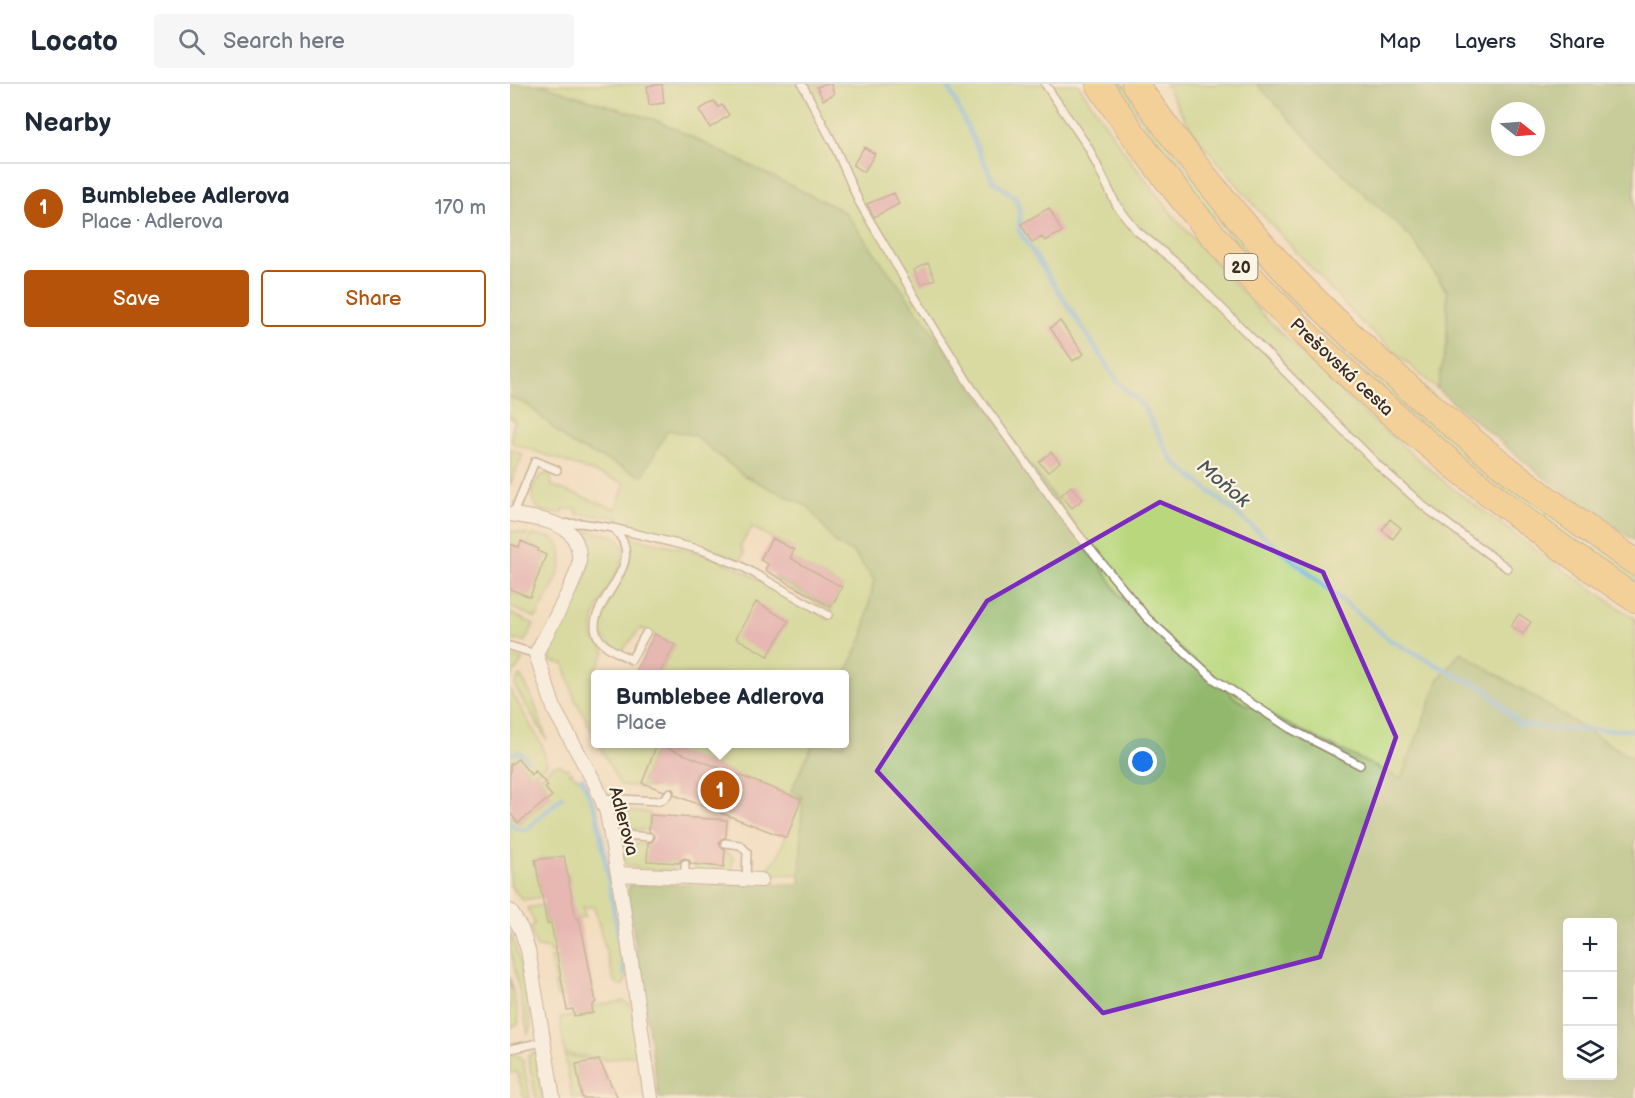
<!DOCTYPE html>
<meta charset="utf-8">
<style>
body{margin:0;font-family:"Balsamiq Sans",sans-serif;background:#f6f6f7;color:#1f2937}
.controls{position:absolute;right:18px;bottom:18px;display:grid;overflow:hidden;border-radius:6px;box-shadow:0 6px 24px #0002}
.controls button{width:54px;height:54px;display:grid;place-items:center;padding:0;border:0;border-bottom:2px solid #e0e1e3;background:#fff;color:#1f2937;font:30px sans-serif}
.compass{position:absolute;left:981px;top:18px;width:54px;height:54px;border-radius:50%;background:#fff;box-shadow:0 6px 24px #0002;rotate:107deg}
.you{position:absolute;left:633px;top:678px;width:21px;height:21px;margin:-15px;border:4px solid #fff;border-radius:50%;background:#1a73e8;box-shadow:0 0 0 9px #1a73e833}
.badge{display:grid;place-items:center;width:39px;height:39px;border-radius:50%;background:#b45309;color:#fff;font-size:20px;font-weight:700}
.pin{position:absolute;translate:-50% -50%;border:3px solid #fff;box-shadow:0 2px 6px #0006}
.popup{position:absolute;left:81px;top:586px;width:258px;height:78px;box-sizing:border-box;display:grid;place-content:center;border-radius:6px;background:#fff;filter:drop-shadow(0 2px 4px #0005);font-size:20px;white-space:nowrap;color:#747a83}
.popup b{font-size:22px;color:#1f2937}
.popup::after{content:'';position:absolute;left:50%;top:100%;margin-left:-12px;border:12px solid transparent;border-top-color:#fff}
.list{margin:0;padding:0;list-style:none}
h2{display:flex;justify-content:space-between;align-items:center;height:78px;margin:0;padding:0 24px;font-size:26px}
h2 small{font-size:20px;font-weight:400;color:#747a83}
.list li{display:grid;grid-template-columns:39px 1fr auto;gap:18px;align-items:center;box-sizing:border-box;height:90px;padding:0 24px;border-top:2px solid #e0e1e3}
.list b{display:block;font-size:22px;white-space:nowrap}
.list p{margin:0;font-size:20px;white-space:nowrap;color:#747a83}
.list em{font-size:20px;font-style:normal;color:#747a83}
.actions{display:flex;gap:12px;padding:18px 24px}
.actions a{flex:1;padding:14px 0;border:2px solid #b45309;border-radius:6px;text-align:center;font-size:21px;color:#b45309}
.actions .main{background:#b45309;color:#fff}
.icon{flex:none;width:33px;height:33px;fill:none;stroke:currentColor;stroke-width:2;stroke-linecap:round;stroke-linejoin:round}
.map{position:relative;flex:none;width:1125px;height:1014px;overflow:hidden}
header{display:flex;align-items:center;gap:36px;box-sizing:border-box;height:84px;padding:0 30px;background:#fff;border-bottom:2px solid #e0e1e3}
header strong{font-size:28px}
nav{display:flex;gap:33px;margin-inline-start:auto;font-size:21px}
.search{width:420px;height:54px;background:#f6f6f7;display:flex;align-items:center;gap:15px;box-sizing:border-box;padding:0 21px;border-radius:6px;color:#747a83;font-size:22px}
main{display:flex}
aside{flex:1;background:#fff}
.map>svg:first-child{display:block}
.green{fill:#b9d87e;stroke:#7a814e;stroke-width:1.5}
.forest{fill:#92b86d;stroke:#667146;stroke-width:1.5;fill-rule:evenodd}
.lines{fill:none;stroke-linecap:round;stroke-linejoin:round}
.stream{stroke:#6bb5e3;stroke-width:5}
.building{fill:#d989a3}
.lane-casing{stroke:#97846e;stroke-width:10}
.street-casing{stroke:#97846e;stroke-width:16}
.highway-casing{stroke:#97846e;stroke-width:28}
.lane{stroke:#fff;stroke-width:7}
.street{stroke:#fff;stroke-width:14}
.highway{stroke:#f6c06b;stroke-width:26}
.marked{fill:none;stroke:#7b2cbf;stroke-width:4.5;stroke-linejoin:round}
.labels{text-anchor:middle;stroke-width:4.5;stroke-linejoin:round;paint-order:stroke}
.shield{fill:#fcf5e5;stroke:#75675a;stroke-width:1.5}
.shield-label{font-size:16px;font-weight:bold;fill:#3b2a1e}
.street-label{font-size:18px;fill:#3b2a1e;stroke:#fcf5e5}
.water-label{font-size:20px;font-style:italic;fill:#495459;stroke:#fcf5e5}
</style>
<header>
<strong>Locato</strong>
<div class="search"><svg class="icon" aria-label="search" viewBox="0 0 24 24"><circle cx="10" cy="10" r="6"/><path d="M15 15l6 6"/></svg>Search here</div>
<nav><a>Map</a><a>Layers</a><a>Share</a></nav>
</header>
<main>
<aside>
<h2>Nearby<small></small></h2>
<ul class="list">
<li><span class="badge">1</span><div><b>Bumblebee Adlerova</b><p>Place · Adlerova</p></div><em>170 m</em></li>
</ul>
<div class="actions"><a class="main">Save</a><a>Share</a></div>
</aside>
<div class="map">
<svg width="1125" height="1014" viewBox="0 0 1125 1014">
<rect width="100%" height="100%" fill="#fcf5e5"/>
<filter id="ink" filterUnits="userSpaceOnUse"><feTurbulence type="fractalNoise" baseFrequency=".0167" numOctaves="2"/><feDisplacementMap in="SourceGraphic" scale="12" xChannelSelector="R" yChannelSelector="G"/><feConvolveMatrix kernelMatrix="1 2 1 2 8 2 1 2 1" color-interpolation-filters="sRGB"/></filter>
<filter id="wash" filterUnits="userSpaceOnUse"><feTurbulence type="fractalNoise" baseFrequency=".008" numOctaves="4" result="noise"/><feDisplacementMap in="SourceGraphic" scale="24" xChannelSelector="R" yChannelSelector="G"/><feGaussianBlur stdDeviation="1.35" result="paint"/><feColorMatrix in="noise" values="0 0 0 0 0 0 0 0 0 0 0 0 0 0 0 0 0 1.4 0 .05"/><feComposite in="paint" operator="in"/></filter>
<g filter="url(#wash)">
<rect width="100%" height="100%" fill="#f3ddbf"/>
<path class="green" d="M29,0H568L618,73L669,139L752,230L846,322L942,404L1034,472L1125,535V676L951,568L929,595L891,696L728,616L611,513L560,435L151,38Z
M605,0H613L700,115L1125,490V501L970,390L898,329L784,222L694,122Z
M655,0H747L751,2L814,72L901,153L937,208V259L927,305L850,237L751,129L683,48Z
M0,313L18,321L61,360L132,392L158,345L184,351L233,391L299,423L326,460L344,469L364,496L353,552L335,592L334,590H149L165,561L131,544L112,567C105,564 97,560 93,553C82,533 118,493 120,470C120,464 118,458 116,452C146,459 178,464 207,475C246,491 282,515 318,535L322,527L268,497L264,492L321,523L332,503L280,474L284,466L242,443L230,462L234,469L231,477L192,462L114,444L106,439L109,433L67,430V425H53V429C45,429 33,429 28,424C17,413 23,396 34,390L41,392L42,402L106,425L115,399L2,359C0,352 2,345 5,336L0,334Z
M0,365L13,370L0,401Z
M68,445L105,452C108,455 112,459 113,463C118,489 76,521 84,555L91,561L95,569L85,587L91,590H86L85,653L64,613L54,580L40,577C41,570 41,561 43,554C58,514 96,491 68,445Z
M0,447L17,450L9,463L0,460Z
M22,451C28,452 35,452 41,454C69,468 35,516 26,534L0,523L1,506H3L2,509L9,512L11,509L20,512L36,471L28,467V464L16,460Z
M0,529L24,540L15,557L0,556Z
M0,572L13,576L0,595Z
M10,592C23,610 29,634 37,656L5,603V599Z
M0,605L32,661L37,680L27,689L25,688L21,691L8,675L0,680Z
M89,660H303L281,707L292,712L291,790L252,791L267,774L291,715L147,660L132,698L145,704L110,701Z
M44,681H51L54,685L58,684L59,689L62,688L63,691L70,695L73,694L88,729L117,894L113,901H109L104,896L84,823H73L75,833L64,835L58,790H56L53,772L25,776L32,813L13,816L0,802V733L2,732L9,739L41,712L30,693Z
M116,727L140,729L139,746L115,745Z
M114,759L138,761L137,777L168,779L162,787C153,786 122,786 116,780C112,774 114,766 114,759Z
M215,767L223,773L222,785L219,789L186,788L183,780L213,783Z
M33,821L36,839H41L46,867L40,869L39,865L26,862L20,844L23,842L24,838L17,824Z
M0,848C12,878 16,910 21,942L18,949L0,863Z
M47,873L55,912L47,913L40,874Z
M0,892L9,939L0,944Z
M113,917L121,921L129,967L127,970L93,976V974L55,970L50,934L83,929L82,922Z
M22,969H25L33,1014H26L18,973Z
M4,971L9,972L13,977L20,1014H14L7,988L0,989V972Z
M55,972L89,976L66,981L72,1014H62Z"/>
<path class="forest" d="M0,0H29L151,38L335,128L560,435L611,513L728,616L891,695L929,595L951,568L1125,676V1014H149L118,812L119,801L290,800L292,712L281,707L303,660H334L335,592L353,552L364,496L344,469L326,460L299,423L233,391L184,351L158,346L132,392L61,360L18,321L0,313ZM1058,838H1102V992H1058Z
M747,0H1125V457L1033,393L927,305L937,259V207L901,153L814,72ZM990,27H1026V63H990Z"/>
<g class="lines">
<path class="stream" d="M437,0L483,97L506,114L510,129L509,147L608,298L633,322L663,377L880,556L951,594L975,604L1009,640L1044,645L1125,646
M0,670L9,668L17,675
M72,694L87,729L115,890
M0,739L7,745L16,746L52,713"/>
</g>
<g id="blocks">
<path class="building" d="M152,0L154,19L139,21L137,2Z
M314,0H321L324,10L313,16L307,3Z
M204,17L208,23L212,21L219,31L200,44L189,26Z
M354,63L365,70L354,88L343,81Z
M384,109L389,120L364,133L357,120Z
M539,124L552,148L535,157L532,153L522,159L511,140Z
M418,179L425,195L411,201L404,186Z
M550,237L574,270L563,277L540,244Z
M541,368L550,378L538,388L529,378Z
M561,402L573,415L562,424L551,411Z
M880,435L891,444L883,455L872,446Z
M262,454L284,466L280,474L332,503L321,523L255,486L258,480L250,476Z
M11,457L29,465L28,467L36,471L20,513L0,505V460L9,463Z
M246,518L279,537L258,572L226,554Z
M1009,530L1021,538L1013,550L1001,542Z
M145,550L165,561L149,591H123Z
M147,660L291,715L277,754L164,711V706L160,704L154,707L132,699Z
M8,675L21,691L25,687L38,702L35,704L42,712L8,739L0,729V681Z
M140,731L217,736L216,753L211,755L209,759L211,763L215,765L214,783L181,780L180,777L176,774L172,775L169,779L137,777L138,759L143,757L145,753L139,747Z
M54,772L66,835L69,834L73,852L86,918L82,922L83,929L64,932L63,925L57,926L41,839L37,840L25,776Z
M89,976L108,1014H72L66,980Z"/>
</g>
</g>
<g filter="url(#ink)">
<use href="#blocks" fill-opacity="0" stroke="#97846e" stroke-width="1.5"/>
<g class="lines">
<g class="lane-casing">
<path id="lane" d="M292,0L324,61L349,118L405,213L461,303L563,444L637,534L704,595L781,645L850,681
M535,0L578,63L607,122L627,147L670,182L869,382L916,424L997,484
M3,430L25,377L47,386
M49,440L71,439L103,444L192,466L231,482L318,531
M105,446C143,484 65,524 90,556C97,565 111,570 121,576L136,549
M0,562L26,570
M91,714L149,717L155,714L159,709
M102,750L139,753
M215,759L230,761L237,768L236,796
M175,793V780
M0,965L33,958"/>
</g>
<g class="street-casing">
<path id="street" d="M0,430C18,434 44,435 58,447C66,454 70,467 69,477C68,497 36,549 26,570L45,627L86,701L97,729L110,802L141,1014
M108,790L251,796
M0,827L11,845L18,866L43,1014"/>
</g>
<g class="highway-casing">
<path id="highway" d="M589,0C726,211 920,375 1125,515
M625,0C668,61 714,119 764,174C795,209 830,241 864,273C947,348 1033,415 1125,478"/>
</g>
<use href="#lane" class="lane"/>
<use href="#street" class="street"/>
<use href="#highway" class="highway"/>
</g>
</g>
<path d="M0 0H1125V1014H0ZM650,418L813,488L886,653L810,873L593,929L367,687L477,517Z" fill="#f3ddbf" fill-opacity=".55" fill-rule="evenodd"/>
<path class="marked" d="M650,418L813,488L886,653L810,873L593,929L367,687L477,517Z"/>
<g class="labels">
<rect class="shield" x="714.5" y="170" width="33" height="26" rx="4.5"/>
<g class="shield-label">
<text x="731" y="189">20</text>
</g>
<g class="street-label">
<text transform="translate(832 283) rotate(43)" y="6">Prešovská cesta</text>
<text transform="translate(114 737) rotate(75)" y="6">Adlerova</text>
</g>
<g class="water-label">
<text transform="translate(714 399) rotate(40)" y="7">Moňok</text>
</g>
</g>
</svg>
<div class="controls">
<button>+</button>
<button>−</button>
<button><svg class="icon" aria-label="layers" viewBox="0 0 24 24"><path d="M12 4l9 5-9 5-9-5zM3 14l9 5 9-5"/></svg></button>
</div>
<svg class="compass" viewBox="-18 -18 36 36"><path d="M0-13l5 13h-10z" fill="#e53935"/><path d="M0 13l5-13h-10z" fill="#747a83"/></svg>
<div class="you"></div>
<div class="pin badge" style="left:210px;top:706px">1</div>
<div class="popup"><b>Bumblebee Adlerova</b>Place</div>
</div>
</main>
